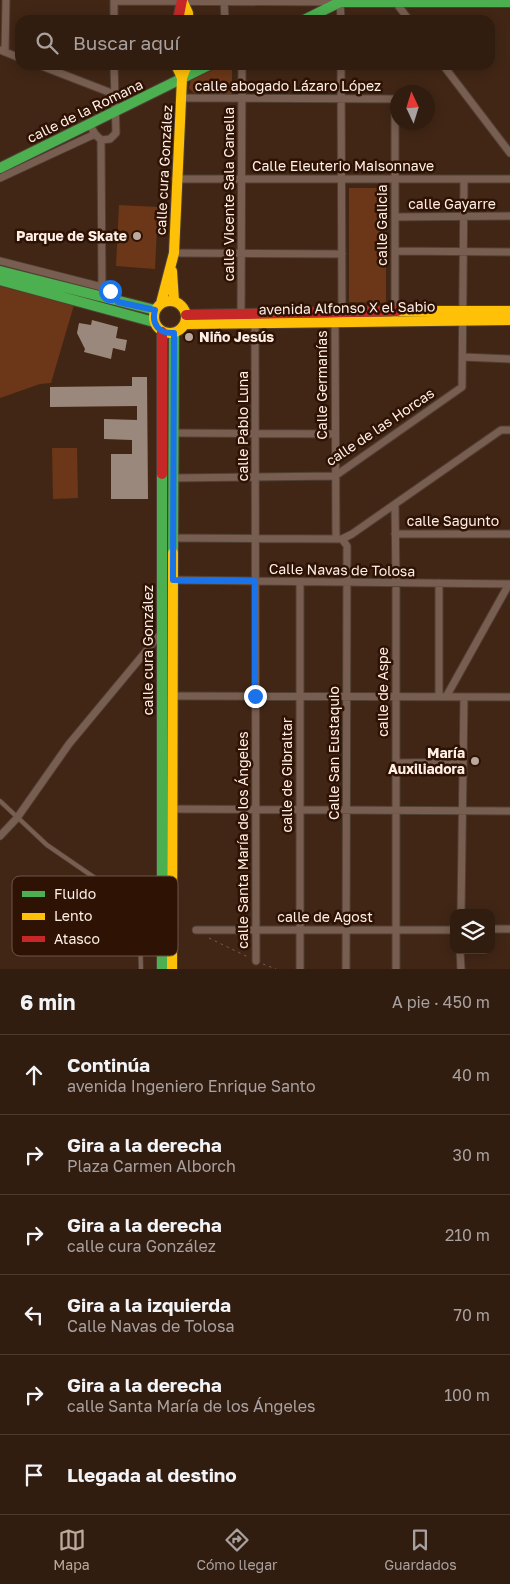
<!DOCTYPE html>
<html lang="es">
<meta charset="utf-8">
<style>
body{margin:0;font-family:"Golos Text",sans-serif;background:#3d291e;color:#f1f3f6}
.controls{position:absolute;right:15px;bottom:15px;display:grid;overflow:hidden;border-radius:10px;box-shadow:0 2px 12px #0003}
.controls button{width:45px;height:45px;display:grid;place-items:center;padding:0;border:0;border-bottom:1px solid #4c3a30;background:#311c10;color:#f1f3f6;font:25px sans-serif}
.compass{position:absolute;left:390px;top:85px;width:45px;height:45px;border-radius:50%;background:#311c10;box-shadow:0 2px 12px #0003;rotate:356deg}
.stop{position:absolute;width:15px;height:15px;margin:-11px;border:4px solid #1a73e8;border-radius:50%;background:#fff}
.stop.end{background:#1a73e8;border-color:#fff;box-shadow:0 1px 5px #0008}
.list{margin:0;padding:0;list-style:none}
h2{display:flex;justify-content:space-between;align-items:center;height:65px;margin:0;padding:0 20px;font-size:21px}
h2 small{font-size:16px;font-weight:400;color:#a8a19f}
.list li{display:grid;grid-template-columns:32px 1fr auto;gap:15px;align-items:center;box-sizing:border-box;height:80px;padding:0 20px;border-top:1px solid #4c3a30}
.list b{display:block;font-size:19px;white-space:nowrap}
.list p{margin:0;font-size:16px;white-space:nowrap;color:#a8a19f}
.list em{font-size:16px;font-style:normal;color:#a8a19f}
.icon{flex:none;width:28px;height:28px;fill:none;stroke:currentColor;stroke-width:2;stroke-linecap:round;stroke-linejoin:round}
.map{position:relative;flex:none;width:510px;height:969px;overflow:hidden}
.search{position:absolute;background:#311c10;box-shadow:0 2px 12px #0003;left:15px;right:15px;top:15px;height:55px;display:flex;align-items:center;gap:12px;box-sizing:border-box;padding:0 18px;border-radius:15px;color:#a8a19f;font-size:19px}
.sheet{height:545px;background:#311c10}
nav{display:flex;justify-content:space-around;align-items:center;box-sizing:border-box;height:70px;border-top:1px solid #4c3a30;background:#311c10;font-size:14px;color:#a8a19f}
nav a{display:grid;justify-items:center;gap:2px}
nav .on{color:#bca99e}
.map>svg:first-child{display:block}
.green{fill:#6b3718}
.building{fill:#9b887c}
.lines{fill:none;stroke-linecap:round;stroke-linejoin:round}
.lane-casing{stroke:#503f34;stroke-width:5.5}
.street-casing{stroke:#503f34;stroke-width:9}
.fast-casing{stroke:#503f34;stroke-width:12}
.slow-casing{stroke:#503f34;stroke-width:12}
.jam-casing{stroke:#503f34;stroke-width:12}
.path{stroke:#735d51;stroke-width:1;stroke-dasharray:2.5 4;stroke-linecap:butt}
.lane{stroke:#785e50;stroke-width:4}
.street{stroke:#785e50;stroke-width:7}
.fast{stroke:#4caf50;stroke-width:10}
.slow{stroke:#ffc107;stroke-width:10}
.jam{stroke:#c62828;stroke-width:10}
.route{stroke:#1a73e8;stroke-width:6}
.poi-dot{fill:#bca99e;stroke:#2e1203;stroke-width:2}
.labels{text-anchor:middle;stroke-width:5;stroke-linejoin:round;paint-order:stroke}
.street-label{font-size:14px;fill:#ffefe7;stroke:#2e1203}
.poi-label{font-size:14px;font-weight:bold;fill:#ffefe7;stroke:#2e1203;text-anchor:end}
.key{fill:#2e1203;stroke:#6d5447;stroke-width:1}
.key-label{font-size:14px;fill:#ffefe7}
</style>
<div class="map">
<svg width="510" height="969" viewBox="0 0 510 969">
<rect width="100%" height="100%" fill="#412615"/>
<path class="green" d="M224,65H232V95L194,93L189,88L191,80Z
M349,188H386V303L349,302Z
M119,205L158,207L155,269L116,266Z
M0,286L74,305L51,383L40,384L0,398Z
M52,448H77L78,498L53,499Z"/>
<path class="building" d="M92,320L118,327L116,338L127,340L125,351L113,348L111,359L84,352L85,349L77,333L79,323L91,325Z
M132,377H147L148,499H111V454H132V440L104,439V419L137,420V406L50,407V387L132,386Z"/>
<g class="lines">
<g class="lane-casing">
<path id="lane" d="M0,801L47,845L130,902C142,922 140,945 141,969"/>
</g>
<g class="street-casing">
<path id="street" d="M224,0L225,20
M394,0L409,20
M114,1L340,2L341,20
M114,20V0
M0,50L20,58
M5,52L6,0
M39,65L114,94
M341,65L342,315
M443,65L510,153
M181,98L395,99V315
M90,125L95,134L101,140L110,139L116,133L114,65
M101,140L102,287
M0,178L95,134
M176,179H510
M395,217L510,216
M395,251L510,252
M174,253L342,254
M0,261L102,287L110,291L118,301
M241,318L242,65
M255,319L256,961
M335,321L336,539
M463,357L510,359
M174,433L335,434
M173,478L335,476L462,387L464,179
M395,504L396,583V969
M395,534H510
M173,538L342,539L352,534L501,430H510
M342,539L347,546L346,969
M173,580L510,584
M300,582V969
M173,696L510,697
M439,697V583
M446,697L509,584
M395,763L463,762
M172,809L510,811
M0,836L17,818L69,744L162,632
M461,913L464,697
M491,929H510
M196,930H454
M460,950L461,969"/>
</g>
<g class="fast-casing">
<path id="fast" d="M304,20L340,2H510
M0,168L209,65
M0,271L155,310
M0,280L154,322
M162,474V969
M173,553L174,333"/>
</g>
<g class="slow-casing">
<path id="slow" d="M182,0L188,13V20
M176,65L182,78
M172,271L174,301
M154 317a16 16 0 1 1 32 0a16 16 0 1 1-32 0Z
M161,303L174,253L182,78L187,65
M397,311H510
M185,324L510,320
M172,969L173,553"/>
</g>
<g class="jam-casing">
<path id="jam" d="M178,20L182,0
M186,315L397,311
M162,332V474"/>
</g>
<path class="path" d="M209,938L248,957
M263,964L276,969"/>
<use href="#lane" class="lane"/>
<use href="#street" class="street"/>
<use href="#fast" class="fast"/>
<use href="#slow" class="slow"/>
<use href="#jam" class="jam"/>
</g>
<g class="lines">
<path class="route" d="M110,291L118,302L155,310C151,324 159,334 174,333L173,580L255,581V696"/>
</g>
<g class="poi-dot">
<circle cx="137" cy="236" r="5"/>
<circle cx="189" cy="337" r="5"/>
<circle cx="475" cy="761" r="5"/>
</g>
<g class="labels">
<g class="street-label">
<text x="288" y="91">calle abogado Lázaro López</text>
<text transform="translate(85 111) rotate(-26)" y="5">calle de la Romana</text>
<text x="343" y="171">Calle Eleuterio Maisonnave</text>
<text transform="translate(164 170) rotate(-87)" y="5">calle cura González</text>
<text transform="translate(229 194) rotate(-90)" y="5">calle Vicente Sala Canella</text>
<text x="452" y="209">calle Gayarre</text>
<text transform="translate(382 225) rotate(-90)" y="5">calle Galicia</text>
<text transform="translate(347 308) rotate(-1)" y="5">avenida Alfonso X el Sabio</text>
<text transform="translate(322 385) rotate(-90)" y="5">Calle Germanías</text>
<text transform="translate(243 426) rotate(-90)" y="5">calle Pablo Luna</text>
<text transform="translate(380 427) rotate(-34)" y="5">calle de las Horcas</text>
<text x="453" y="526">calle Sagunto</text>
<text transform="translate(342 570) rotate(1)" y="5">Calle Navas de Tolosa</text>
<text transform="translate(148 650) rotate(-90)" y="5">calle cura González</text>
<text transform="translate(383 692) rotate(-90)" y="5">calle de Aspe</text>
<text transform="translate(334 753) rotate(-90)" y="5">Calle San Eustaquio</text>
<text transform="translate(287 775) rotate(-90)" y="5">calle de Gibraltar</text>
<text transform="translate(243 840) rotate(-90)" y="5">calle Santa María de los Ángeles</text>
<text x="325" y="922">calle de Agost</text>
</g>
<g class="poi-label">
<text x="127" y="241">Parque de Skate</text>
<text x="199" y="342" text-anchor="start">Niño Jesús</text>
<text x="465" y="758">María<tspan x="465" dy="16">Auxiliadora</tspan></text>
</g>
</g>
<rect x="12" y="876" width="166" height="80" rx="8" class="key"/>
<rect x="22" y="891" width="23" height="6" fill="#4caf50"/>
<rect x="22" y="913" width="23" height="7" fill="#ffc107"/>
<rect x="22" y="936" width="23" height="6" fill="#c62828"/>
<g class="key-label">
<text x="54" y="899">Fluido</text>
<text x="54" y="921">Lento</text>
<text x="54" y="944">Atasco</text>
</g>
</svg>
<div class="controls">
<button><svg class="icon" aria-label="layers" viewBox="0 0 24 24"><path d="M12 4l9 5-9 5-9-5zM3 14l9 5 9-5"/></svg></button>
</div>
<svg class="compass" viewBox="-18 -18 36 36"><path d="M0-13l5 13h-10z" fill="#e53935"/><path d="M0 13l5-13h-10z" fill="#a8a19f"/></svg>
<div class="stop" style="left:110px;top:291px"></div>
<div class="stop end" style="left:255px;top:696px"></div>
<div class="search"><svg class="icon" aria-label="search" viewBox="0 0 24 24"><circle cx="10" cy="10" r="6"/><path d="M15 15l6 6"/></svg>Buscar aquí</div>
</div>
<section class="sheet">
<h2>6 min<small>A pie · 450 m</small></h2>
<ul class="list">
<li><svg class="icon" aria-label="ahead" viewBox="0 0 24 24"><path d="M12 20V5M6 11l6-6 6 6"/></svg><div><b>Continúa</b><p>avenida Ingeniero Enrique Santo</p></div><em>40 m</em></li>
<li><svg class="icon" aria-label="right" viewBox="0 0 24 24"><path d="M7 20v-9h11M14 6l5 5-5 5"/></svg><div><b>Gira a la derecha</b><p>Plaza Carmen Alborch</p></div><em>30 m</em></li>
<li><svg class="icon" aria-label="right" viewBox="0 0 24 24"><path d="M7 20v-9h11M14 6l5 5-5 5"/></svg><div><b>Gira a la derecha</b><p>calle cura González</p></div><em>210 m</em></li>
<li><svg class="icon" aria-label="left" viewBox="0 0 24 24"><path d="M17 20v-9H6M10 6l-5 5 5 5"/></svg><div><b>Gira a la izquierda</b><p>Calle Navas de Tolosa</p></div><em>70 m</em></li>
<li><svg class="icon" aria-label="right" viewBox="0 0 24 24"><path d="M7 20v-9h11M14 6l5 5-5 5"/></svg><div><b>Gira a la derecha</b><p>calle Santa María de los Ángeles</p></div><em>100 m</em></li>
<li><svg class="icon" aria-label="arrive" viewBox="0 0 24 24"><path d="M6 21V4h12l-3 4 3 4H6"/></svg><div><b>Llegada al destino</b></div></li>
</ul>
</section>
<nav>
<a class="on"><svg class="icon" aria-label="map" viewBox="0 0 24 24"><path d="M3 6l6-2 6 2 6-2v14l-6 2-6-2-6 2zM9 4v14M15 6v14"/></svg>Mapa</a>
<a><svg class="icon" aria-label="directions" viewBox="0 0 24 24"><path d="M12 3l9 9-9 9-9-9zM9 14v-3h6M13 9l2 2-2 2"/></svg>Cómo llegar</a>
<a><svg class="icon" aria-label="saved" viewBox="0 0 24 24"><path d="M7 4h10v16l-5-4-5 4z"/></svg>Guardados</a>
</nav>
